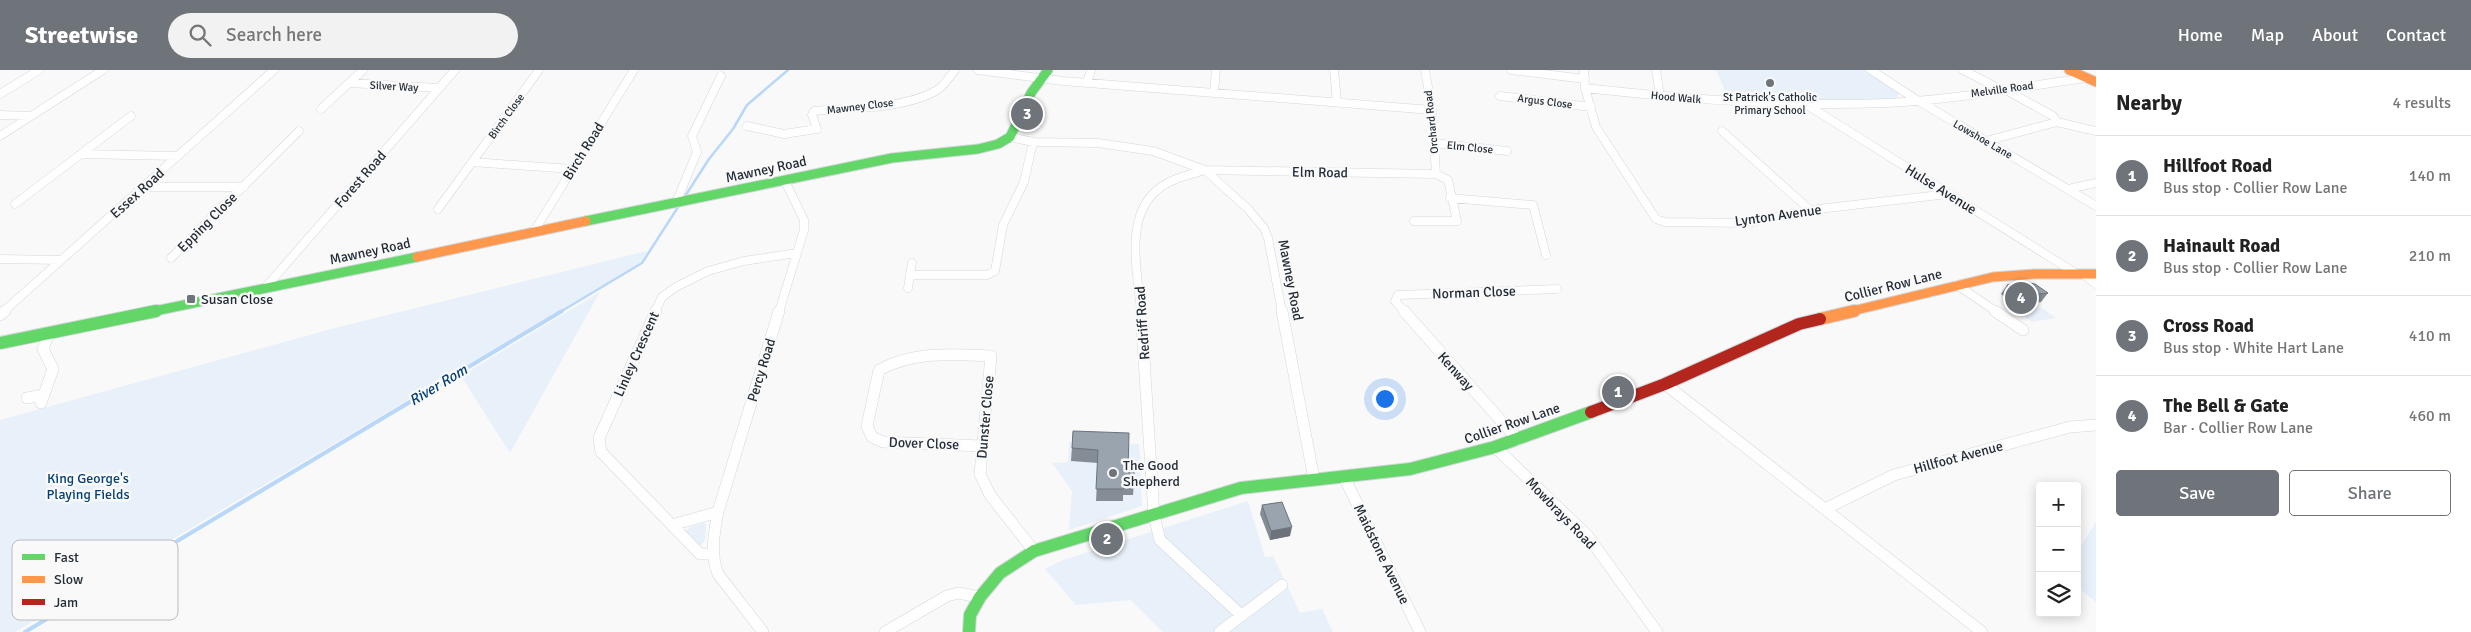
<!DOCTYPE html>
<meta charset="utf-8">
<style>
body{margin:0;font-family:Signika,sans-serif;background:#f2f2f2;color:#222}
.controls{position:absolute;right:15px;bottom:15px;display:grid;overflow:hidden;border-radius:5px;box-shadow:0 2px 12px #0003}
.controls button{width:45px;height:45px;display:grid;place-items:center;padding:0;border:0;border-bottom:1px solid #e0e0e0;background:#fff;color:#222;font:25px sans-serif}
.you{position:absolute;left:1384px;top:328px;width:18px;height:18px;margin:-12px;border:4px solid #fff;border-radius:50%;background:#1a73e8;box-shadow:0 0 0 8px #1a73e833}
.badge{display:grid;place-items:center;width:32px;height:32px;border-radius:50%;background:#6f747b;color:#fff;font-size:16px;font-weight:700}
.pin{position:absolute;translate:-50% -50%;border:2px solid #fff;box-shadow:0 1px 5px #0006}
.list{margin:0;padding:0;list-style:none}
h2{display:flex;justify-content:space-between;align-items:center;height:65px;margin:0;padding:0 20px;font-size:21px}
h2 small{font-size:16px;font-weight:400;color:#767676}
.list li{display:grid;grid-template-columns:32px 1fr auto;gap:15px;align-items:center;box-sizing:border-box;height:80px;padding:0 20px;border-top:1px solid #e0e0e0}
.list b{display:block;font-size:19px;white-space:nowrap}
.list p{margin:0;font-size:16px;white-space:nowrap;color:#767676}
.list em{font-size:16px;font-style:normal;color:#767676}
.actions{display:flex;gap:10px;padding:15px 20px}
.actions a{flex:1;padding:11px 0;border:1px solid #6f747b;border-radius:5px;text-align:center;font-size:18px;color:#6f747b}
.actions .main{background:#6f747b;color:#fff}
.icon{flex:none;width:28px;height:28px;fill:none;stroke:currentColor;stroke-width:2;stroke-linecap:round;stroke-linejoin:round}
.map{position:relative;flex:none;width:2096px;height:562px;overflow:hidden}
header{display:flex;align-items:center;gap:30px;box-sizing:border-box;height:70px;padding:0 25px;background:#6f747b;color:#fff}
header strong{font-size:24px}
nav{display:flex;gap:28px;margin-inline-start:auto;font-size:18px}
.search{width:350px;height:45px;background:#f2f2f2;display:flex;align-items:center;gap:12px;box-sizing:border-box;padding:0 18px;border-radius:28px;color:#767676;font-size:19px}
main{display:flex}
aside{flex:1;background:#fff}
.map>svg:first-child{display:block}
.green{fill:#e8f0f9}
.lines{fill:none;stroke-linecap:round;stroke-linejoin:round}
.stream-far1{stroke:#b9d7f8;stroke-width:2.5}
.stream{stroke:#b9d7f8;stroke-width:4}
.street-far1-casing{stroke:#d3d7dc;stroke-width:9}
.street-casing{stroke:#d3d7dc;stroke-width:12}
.fast-far1-casing{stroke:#d3d7dc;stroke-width:11}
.fast-casing{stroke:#d3d7dc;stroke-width:14}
.slow-far1-casing{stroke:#d3d7dc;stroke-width:11}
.slow-casing{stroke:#d3d7dc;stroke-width:14}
.jam-casing{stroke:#d3d7dc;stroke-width:14}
.street-far1{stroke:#fefefe;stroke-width:8}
.street{stroke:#fefefe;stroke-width:11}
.fast-far1{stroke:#63d668;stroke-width:9}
.fast{stroke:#63d668;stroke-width:12}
.slow-far1{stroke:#ff974d;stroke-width:9}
.slow{stroke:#ff974d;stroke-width:12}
.jam{stroke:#b3261e;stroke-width:12}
.wall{fill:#848d96}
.shaded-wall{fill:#6c737a}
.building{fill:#9aa4ae;stroke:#6c737a}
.poi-dot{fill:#6f747b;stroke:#f9f9f9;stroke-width:2}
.labels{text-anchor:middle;stroke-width:5;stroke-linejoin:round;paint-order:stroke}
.far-street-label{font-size:11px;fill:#242d37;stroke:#f9f9f9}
.far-poi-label{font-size:11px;fill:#242d37;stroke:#f9f9f9}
.street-label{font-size:14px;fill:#242d37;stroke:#f9f9f9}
.poi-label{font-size:14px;fill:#242d37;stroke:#f9f9f9;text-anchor:start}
.park-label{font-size:14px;fill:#054176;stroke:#f9f9f9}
.water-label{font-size:15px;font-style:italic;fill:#043f74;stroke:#f9f9f9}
.key{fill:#f9f9f9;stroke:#b9bcbf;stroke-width:1}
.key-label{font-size:14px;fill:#242d37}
</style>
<header>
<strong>Streetwise</strong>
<div class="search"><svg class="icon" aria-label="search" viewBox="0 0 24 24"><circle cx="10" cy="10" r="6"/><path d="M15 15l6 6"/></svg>Search here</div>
<nav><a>Home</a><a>Map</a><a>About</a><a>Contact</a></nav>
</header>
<main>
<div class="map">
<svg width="2096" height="562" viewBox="0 0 2096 562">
<rect width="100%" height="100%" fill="#f9f9f9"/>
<path class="green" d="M1716,0H1865L1899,24L1897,28C1840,35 1783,29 1727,26Z
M647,181L640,193L15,562H0V350L335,258Z
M600,222L510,383L461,306Z
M2022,237L2042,238L2056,248L2031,252L2015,238Z
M1069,372L1139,374L1142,436L1069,460L1072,421L1052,393L1068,392Z
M1248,431L1265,487L1273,486L1300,543L1322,539L1333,562H1163L1131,530L1076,535L1045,499L1063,490Z
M2096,452V532L2077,517V482Z
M704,453L706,454L705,470L701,475H698L686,461L690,457Z"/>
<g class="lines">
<path class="stream-far1" d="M560,242L642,193L709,89L733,59L747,35L788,0"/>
<path class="stream" d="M25,562L562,241"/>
<g class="street-far1-casing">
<path id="street-far1" d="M978,0L1063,11L1432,40
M1334,0L1337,32
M1425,0L1432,40L1436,104
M1511,0L1585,9
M1584,0L1585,18L1596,57L1656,149L1665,152L1747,153L1810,140L1948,124
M1656,0L1660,26
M1871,0L1917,30L2096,136
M1963,0L2000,19
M349,13L439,18
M1087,13L1091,0
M1585,18C1685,29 1786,37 1887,33C1954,30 2020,17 2086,8
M1214,22L1216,0
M0,24L39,0
M1500,26L1591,37
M1807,35L2077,204
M321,39L363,0
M0,45L30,46
M2057,52L2096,61
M747,56L784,64L817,59L812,45L814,41C849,38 911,39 940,18C946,13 950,6 955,0
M1722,61L1810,140
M0,66L103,0
M1010,67L1033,72L1098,73L1153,81L1205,100L1248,139L1264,158L1268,168L1282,242
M1986,71L2057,52L2053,46L2004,19
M1434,73L1507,81
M81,84L178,86
M472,92L572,99
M145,117H244
M2068,119L2096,113
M1450,128L1533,135L1546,185
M676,133L697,82L692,66L721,6
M15,134L131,46
M438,139L539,0
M533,163L634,0
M171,188L299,61
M0,189L61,190
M2083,204L2096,214
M911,205H987L995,201L1003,155L1024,112L1033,72
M1957,215L1997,242
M265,218L455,0
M908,218L912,193
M3,242L274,0
M655,242L662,227L676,217L708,201L744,191L797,183
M779,242L804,160V150L785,111
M1141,242C1138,205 1124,149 1156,121C1169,109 1188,105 1205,100L1436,104L1448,110L1457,151H1414
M1405,242L1395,231L1398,225L1557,219"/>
</g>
<g class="street-casing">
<path id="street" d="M656,241L599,368L601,382L700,484H712
M1141,241L1154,446L1160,470L1241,545
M1282,241L1314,409
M1404,241L1518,370
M1995,241L2023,260
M0,245L5,241
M1665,314L1982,562
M27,328L44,325
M41,333L53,299L43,279L49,263
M982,376L883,372L872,367L867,356L879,300C915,281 952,284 991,286L980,404L990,425L1034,481
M1495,377L1587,465L1657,562
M1344,407L1420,562
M1827,438L1894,405L2070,357L2096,355
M672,455L718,442
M763,562L718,504C710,483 714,463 718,442L779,241
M885,562L947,526L958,523L980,527
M1220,562L1282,515"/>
</g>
<g class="fast-far1-casing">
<path id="fast-far1" d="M586,151L892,88L978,79L998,74L1010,67L1031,23L1048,0
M150,242L417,187"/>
</g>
<g class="fast-casing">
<path id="fast" d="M0,273L156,241
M969,562L970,545L980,527L1000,503L1034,481L1241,418L1410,399L1495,377L1591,342"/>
</g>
<g class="slow-far1-casing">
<path id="slow-far1" d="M2069,0L2096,12
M417,187L586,151
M1848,242L1993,207L2034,204H2096"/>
</g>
<g class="slow-casing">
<path id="slow" d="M1820,249L1854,241"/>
</g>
<g class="jam-casing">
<path id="jam" d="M1591,342L1665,314L1799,254L1820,249"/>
</g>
<use href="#street-far1" class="street-far1"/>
<use href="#street" class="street"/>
<use href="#fast-far1" class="fast-far1"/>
<use href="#fast" class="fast"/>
<use href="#slow-far1" class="slow-far1"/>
<use href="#slow" class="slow"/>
<use href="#jam" class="jam"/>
</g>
<path class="wall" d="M2007,215L2048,223L2041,232L2014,235L2001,224Z
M1073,361L1128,402L1134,413L1133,425H1123V431H1096L1098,393L1071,391Z
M1262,435L1290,466L1270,470L1260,444Z"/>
<path class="shaded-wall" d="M1292,457L1290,466L1270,470L1271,461Z"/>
<path class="building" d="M2027,213L2035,214L2048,223L2021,226L2007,215Z
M1073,361L1129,363L1128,402H1134V413H1123L1124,419H1096L1098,380L1072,378Z
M1282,432L1292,457L1271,461L1262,435Z"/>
<g class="poi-dot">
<circle cx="1770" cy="13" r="5"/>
<rect x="186" y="224" width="10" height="10" rx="2.5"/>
<circle cx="1113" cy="403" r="5"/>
</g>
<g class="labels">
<g class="far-street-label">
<text transform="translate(394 16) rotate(3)" y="4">Silver Way</text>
<text transform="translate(2002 19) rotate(-8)" y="4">Melville Road</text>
<text transform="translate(1676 27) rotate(5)" y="4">Hood Walk</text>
<text transform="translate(1545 31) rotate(7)" y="4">Argus Close</text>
<text transform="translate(860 36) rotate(-7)" y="4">Mawney Close</text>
<text transform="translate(506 46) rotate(-54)" y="4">Birch Close</text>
<text transform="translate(1431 52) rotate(-96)" y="4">Orchard Road</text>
<text transform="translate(1983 69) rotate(30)" y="4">Lowshoe Lane</text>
<text transform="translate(1470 77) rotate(6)" y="4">Elm Close</text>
</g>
<g class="far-poi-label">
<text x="1770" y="31">St Patrick's Catholic<tspan x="1770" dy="13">Primary School</tspan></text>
</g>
<g class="street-label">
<text transform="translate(583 81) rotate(-58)" y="5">Birch Road</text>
<text transform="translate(766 99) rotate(-12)" y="5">Mawney Road</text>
<text transform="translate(1320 102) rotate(1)" y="5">Elm Road</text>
<text transform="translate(360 109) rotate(-49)" y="5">Forest Road</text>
<text transform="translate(1941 119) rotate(32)" y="5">Hulse Avenue</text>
<text transform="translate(137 123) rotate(-42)" y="5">Essex Road</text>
<text transform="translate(1778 145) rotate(-8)" y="5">Lynton Avenue</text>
<text transform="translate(207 152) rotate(-45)" y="5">Epping Close</text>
<text transform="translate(370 181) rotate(-12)" y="5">Mawney Road</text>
<text transform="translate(1291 210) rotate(79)" y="5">Mawney Road</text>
<text transform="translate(1893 215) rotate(-14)" y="5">Collier Row Lane</text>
<text transform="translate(1474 222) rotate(-2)" y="5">Norman Close</text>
<text transform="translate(1142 253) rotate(-94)" y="5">Redriff Road</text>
<text transform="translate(636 284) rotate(-66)" y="5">Linley Crescent</text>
<text transform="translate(761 300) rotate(-73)" y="5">Percy Road</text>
<text transform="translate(1456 301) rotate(48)" y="5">Kenway</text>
<text transform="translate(985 347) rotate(-85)" y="5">Dunster Close</text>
<text transform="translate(1512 353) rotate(-19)" y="5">Collier Row Lane</text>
<text transform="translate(924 373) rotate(2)" y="5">Dover Close</text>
<text transform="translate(1958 387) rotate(-15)" y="5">Hillfoot Avenue</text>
<text transform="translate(1561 443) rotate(46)" y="5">Mowbrays Road</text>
<text transform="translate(1382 484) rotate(64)" y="5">Maidstone Avenue</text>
</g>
<g class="poi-label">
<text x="201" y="234">Susan Close</text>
<text x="1123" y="400">The Good<tspan x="1123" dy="16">Shepherd</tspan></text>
</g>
<g class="park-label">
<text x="88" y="413">King George's<tspan x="88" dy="16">Playing Fields</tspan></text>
</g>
<g class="water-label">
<text transform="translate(438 315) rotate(-31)" y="5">River Rom</text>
</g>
</g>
<rect x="12" y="470" width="166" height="80" rx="8" class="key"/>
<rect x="22" y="484" width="23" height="6" fill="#63d668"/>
<rect x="22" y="506" width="23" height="7" fill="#ff974d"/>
<rect x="22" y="529" width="23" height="6" fill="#b3261e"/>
<g class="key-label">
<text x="54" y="492">Fast</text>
<text x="54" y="514">Slow</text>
<text x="54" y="537">Jam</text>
</g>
</svg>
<div class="controls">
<button>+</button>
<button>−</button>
<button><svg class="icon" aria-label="layers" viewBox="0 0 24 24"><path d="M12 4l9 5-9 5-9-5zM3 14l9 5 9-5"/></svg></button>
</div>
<div class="you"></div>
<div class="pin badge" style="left:1618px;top:322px">1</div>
<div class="pin badge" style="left:1107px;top:469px">2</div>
<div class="pin badge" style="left:1027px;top:44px">3</div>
<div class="pin badge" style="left:2021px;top:228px">4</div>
</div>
<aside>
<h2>Nearby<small>4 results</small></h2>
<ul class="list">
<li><span class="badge">1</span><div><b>Hillfoot Road</b><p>Bus stop · Collier Row Lane</p></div><em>140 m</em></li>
<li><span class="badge">2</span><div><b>Hainault Road</b><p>Bus stop · Collier Row Lane</p></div><em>210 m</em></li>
<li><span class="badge">3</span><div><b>Cross Road</b><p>Bus stop · White Hart Lane</p></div><em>410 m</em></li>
<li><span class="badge">4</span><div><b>The Bell &amp; Gate</b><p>Bar · Collier Row Lane</p></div><em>460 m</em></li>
</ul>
<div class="actions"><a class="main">Save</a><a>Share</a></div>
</aside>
</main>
